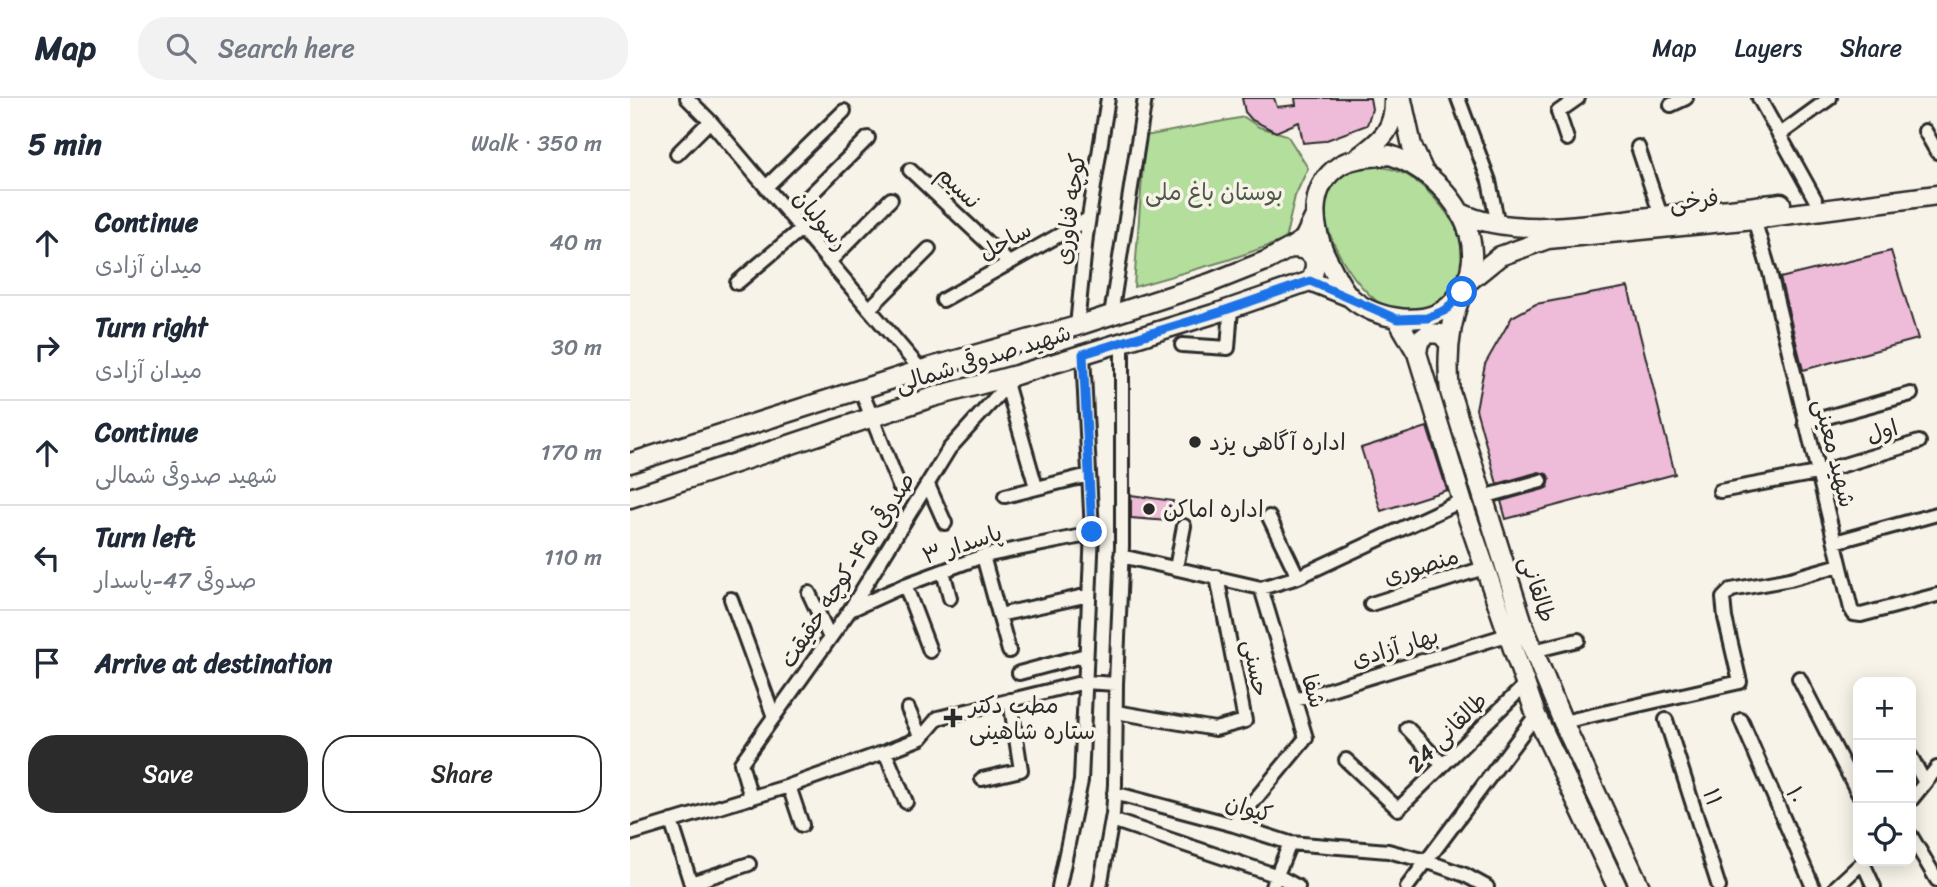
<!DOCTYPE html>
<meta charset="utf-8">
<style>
body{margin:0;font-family:Sriracha,"Playpen Sans Arabic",sans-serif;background:#f2f2f3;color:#1f2937}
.controls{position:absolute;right:21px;bottom:21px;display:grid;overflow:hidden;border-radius:14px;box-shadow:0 4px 18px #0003}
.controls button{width:63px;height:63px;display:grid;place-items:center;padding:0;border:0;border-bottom:2px solid #e0e1e3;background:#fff;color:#1f2937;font:35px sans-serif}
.stop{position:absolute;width:21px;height:21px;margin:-16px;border:5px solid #1a73e8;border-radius:50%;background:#fff}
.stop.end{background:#1a73e8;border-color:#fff;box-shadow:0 2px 7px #0008}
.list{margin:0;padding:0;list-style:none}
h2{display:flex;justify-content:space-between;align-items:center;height:91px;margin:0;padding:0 28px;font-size:30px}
h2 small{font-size:23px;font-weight:400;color:#747a83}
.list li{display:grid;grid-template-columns:46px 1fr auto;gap:21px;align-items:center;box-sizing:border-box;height:105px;padding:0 28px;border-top:2px solid #e0e1e3}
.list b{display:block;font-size:26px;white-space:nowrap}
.list p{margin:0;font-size:23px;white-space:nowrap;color:#747a83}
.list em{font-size:23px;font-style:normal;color:#747a83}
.actions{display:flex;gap:14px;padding:21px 28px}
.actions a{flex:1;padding:16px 0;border:2px solid #2b2b2b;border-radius:28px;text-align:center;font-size:24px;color:#2b2b2b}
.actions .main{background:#2b2b2b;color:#fff}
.icon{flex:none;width:38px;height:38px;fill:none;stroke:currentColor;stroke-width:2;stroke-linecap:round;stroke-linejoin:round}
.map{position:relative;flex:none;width:1307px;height:789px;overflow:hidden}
header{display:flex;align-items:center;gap:42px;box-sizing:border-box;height:98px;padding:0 35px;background:#fff;border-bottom:2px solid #e0e1e3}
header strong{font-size:33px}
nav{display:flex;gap:38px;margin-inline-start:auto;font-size:24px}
.search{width:490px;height:63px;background:#f2f2f3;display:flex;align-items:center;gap:18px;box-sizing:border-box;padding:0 24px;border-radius:28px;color:#747a83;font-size:26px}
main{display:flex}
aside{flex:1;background:#fff}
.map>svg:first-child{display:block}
.green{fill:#b3de9c;stroke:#6f8464;stroke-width:2}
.building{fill:#eebbd8;stroke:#2b2b2b;stroke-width:2}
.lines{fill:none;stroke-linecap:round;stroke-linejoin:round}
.street-casing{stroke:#2b2b2b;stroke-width:18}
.secondary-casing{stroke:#2b2b2b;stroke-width:23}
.street{stroke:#f7f3e8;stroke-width:12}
.secondary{stroke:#f7f3e8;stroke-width:18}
.route{stroke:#1a73e8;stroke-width:9}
.poi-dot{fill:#2b2b2b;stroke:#f7f3e8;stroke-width:2.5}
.labels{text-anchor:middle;stroke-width:7;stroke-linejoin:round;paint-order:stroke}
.street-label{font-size:23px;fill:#2b2b2b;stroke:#f7f3e8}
.park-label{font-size:23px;fill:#4d5847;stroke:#f7f3e8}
.poi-label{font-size:23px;fill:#2b2b2b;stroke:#f7f3e8;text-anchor:start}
</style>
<header>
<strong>Map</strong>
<div class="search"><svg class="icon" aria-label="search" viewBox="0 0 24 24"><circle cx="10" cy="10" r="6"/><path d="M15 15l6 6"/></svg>Search here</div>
<nav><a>Map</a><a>Layers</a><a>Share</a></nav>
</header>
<main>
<aside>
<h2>5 min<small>Walk · 350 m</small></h2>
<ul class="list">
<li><svg class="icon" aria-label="ahead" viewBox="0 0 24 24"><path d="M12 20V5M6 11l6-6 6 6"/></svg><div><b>Continue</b><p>میدان آزادی</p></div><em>40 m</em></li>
<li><svg class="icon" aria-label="right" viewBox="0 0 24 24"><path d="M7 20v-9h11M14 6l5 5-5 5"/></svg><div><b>Turn right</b><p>میدان آزادی</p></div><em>30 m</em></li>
<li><svg class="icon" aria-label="ahead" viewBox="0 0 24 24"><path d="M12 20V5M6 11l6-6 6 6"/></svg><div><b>Continue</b><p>شهید صدوقی شمالی</p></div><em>170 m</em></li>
<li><svg class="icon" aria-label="left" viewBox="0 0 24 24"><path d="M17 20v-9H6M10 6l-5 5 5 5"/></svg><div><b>Turn left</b><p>صدوقی 47-پاسدار</p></div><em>110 m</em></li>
<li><svg class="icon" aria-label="arrive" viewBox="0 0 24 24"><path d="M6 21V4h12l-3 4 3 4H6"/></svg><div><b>Arrive at destination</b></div></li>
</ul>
<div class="actions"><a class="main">Save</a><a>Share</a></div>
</aside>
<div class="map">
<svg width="1307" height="789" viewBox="0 0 1307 789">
<rect width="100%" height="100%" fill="#f7f3e8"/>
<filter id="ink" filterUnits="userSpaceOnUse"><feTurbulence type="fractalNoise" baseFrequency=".0143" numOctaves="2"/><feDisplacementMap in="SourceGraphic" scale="14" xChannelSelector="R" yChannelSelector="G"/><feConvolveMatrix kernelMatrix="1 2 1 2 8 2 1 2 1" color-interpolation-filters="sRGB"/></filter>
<g filter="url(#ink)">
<path class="green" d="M614,19L629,29L657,37L678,70L665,98L655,142L598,162L504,189L515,38Z
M738,68C751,69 763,70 775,76C805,93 850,146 831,183C826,192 817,201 810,208C798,210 779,216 767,214C732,207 675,118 700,87C709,75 724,72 738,68Z"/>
<path class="building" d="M612,0H644L647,9L666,7L665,0H740L742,11L737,27L694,43L673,45L669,24L646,34L622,22L615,14Z
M1261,153L1288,241L1173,272L1150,180Z
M998,189L1045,376L876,421L871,403L914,391L918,389L920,381L917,376L909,374L867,386L846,311L855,266L882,219L906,206Z
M797,329L817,392L751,413L731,350Z
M501,397L543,403L537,423L501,420Z"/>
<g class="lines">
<g class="street-casing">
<path id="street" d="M57,0L80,23L291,272
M828,0L859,83L868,127
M1129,0L1185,101
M1041,7L1056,0
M1295,33L1307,54
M1149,37L1200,0
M937,41L928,14L948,0
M1008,49L1031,118
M47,56L80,23
M280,72L379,165
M136,89L214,13
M160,117L238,40
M1124,121L1140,175L1221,511L1224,516L1231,517L1307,497
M199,164L261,101
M107,185L171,131
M313,202L458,121
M239,211L299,151
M481,217L515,0
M447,228L456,138L478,0
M552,247L598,250L601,211
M377,288L406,389
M231,292L269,388
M1175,325L1281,296
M298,387L315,425
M1090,393L1187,375L1289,344
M375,398L459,377
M853,399L911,383
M639,419L668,479
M1205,444L1307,416
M353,458L379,553
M491,458L631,490L668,479L831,403
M546,470L554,428
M313,473L320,500
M275,487L300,553
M179,495L200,540
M101,501L144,619
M741,506L854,470
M220,512L275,487L353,458L462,436
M369,517L459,497
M903,553L948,542
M389,575L456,557
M1169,580L1228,695
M665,602L877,537
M278,611L291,640
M486,614L585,631L615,623L587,479
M1036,622L1089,789
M1111,622L1183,789
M933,624L1110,584L1095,520L1093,500L1101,492L1160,481L1210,467
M777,630L813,667
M255,654L276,704
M1281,659L1294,683
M716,662L768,711L895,587
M352,681L391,672L380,602
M159,688L172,727
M484,695L604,727L660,745L758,753L796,763L835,777L857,789
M121,700L111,665L220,512L319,351L386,277
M1281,702L1307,670
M482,722L648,778L668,789
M41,723L62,789
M604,727L676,640L631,490
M0,736L159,688L255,654L291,640L308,620L455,584L486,586
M1281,738L1307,782
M1233,765L1244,789
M61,785L119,766
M429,789L451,683L462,434L453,256
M470,789L483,716L485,686L486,586L492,448V244
M642,789L660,745
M777,789L906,617
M1206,789L1234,763"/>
</g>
<g class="secondary-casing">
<path id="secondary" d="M772,2L782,48L793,72
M760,57C818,76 872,150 823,204C799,231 745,222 721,200C711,191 700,166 694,154C682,125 679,88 709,68C722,59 744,59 760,57Z
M726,61C751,42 765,33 764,0
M829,114C883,141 962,125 1021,119C1064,114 1108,111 1151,105
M660,150C683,150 691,162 680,183
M839,183L870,158L918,141L1124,121L1307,97
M832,194C819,227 816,259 820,294L895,532L933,624L1010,789
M767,221L787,255L834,409L906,617L987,789
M787,255L789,243L799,235L811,236L819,245
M0,365L291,272L447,228L580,185L638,162L660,150L674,141L684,120
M0,400L303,299L386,277L590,214L680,183L720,199"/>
</g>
<use href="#street" class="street"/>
<use href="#secondary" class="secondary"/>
</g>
</g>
<g class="lines" filter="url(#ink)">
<path class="route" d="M462,434L453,256L590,214L680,183L767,221L797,220L816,212L832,194"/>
</g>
<g class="poi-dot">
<circle cx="565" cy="344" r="7"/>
<circle cx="519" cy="411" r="7"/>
<path d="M319.5 609.5h7v7h7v7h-7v7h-7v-7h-7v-7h7z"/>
</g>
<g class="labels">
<g class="street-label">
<text transform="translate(329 89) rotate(44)" y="8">نسیم</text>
<text transform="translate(1064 102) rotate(-6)" y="8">فرخی</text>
<text transform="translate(440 111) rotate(-82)" y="8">کوچه فناوری</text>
<text transform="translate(191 122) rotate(50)" y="8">رسولیان</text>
<text transform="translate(375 143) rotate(-29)" y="8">ساحل</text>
<text transform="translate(353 260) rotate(-17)" y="8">شهید صدوقی شمالی</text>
<text transform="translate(1252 333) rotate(-17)" y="8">اول</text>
<text transform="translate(1205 355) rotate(76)" y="8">شهید معینی</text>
<text transform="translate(332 446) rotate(-18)" y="8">پاسدار ۳</text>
<text transform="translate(791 468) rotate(-17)" y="8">منصوری</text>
<text transform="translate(217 472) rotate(-57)" y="8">صدوقی ۴۵-کوچه حقیقت</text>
<text transform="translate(908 491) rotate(72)" y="8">طالقانی</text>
<text transform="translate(765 549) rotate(-17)" y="8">بهار آزادی</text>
<text transform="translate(626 570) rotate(79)" y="8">حسنی</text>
<text transform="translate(684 593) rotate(73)" y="8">شفا</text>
<text transform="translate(817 634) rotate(-45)" y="8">طالقانی 24</text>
<text transform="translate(1166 697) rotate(67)" y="8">۱۰</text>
<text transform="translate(1083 699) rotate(72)" y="8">۱۱</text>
<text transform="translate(619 710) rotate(17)" y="8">کیوان</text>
</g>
<g class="park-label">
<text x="584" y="102">بوستان باغ ملی</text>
</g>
<g class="poi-label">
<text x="579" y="352">اداره آگاهی یزد</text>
<text x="533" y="419">اداره اماکن</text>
<text x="339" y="615">مطب دکتر<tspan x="339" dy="26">ستاره شاهینی</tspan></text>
</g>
</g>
</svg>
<div class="controls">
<button>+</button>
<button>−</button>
<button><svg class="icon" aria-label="locate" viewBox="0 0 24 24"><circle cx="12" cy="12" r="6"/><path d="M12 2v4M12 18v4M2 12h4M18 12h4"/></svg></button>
</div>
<div class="stop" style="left:832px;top:194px"></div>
<div class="stop end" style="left:462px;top:434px"></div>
</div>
</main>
